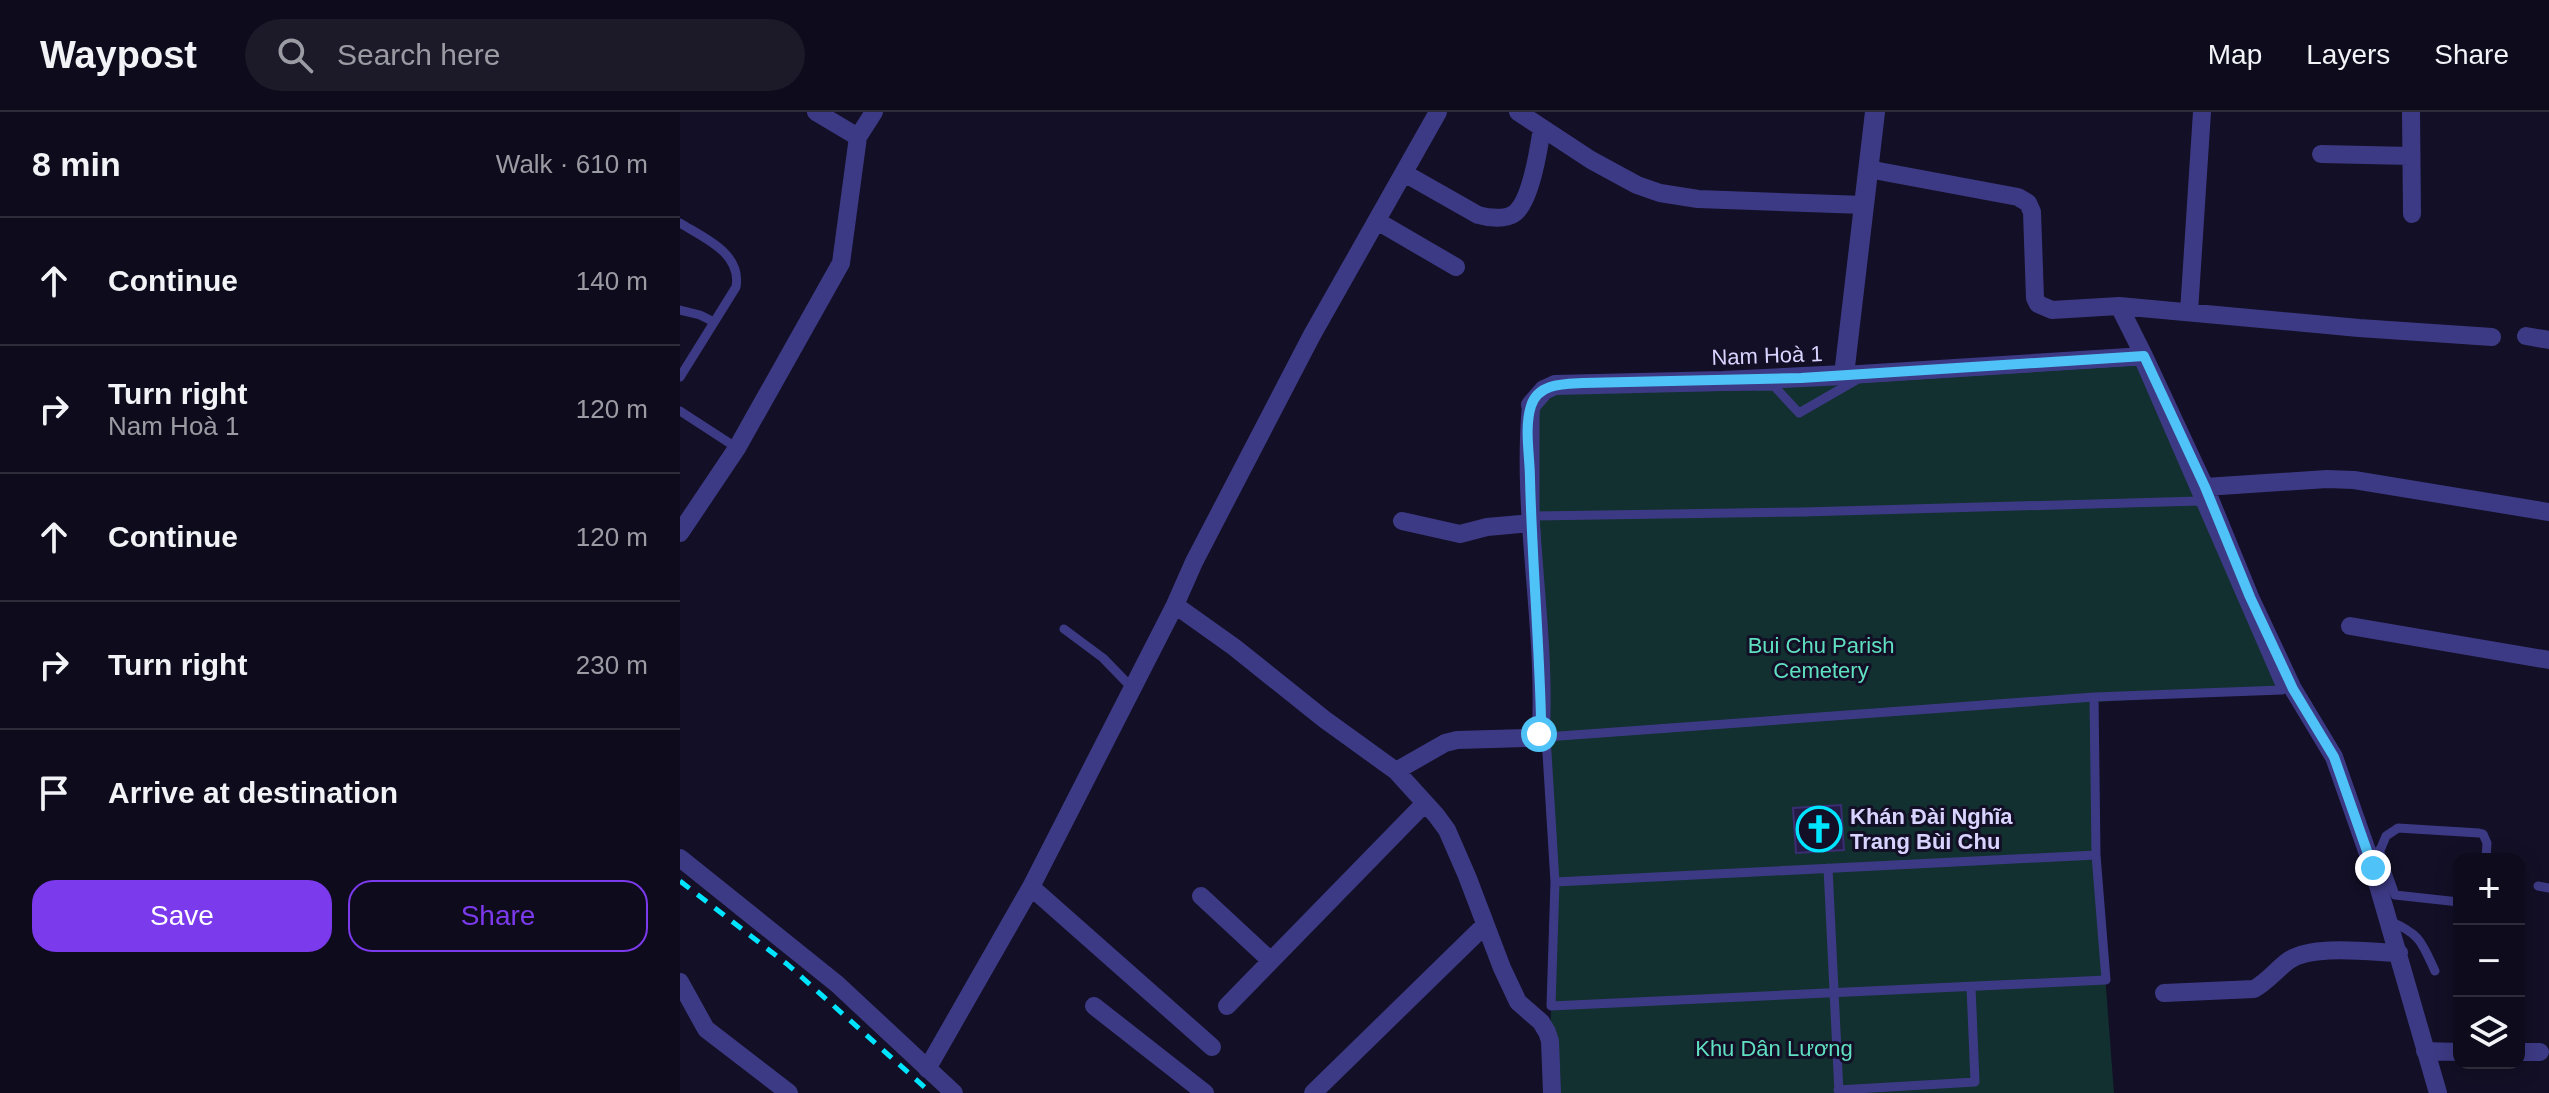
<!DOCTYPE html>
<meta charset="utf-8">
<style>
body{margin:0;font-family:Helvetica,sans-serif;background:#1c1929;color:#f1f3f6}
.controls{position:absolute;right:24px;bottom:24px;display:grid;overflow:hidden;border-radius:16px;box-shadow:0 4px 20px #0003}
.controls button{width:72px;height:72px;display:grid;place-items:center;padding:0;border:0;border-bottom:2px solid #2e2b3b;background:#0e0b1c;color:#f1f3f6;font:40px sans-serif}
.stop{position:absolute;width:24px;height:24px;margin:-18px;border:6px solid #4fc3f7;border-radius:50%;background:#fff}
.stop.end{background:#4fc3f7;border-color:#fff;box-shadow:0 2px 8px #0008}
.list{margin:0;padding:0;list-style:none}
h2{display:flex;justify-content:space-between;align-items:center;height:104px;margin:0;padding:0 32px;font-size:34px}
h2 small{font-size:26px;font-weight:400;color:#9b9ba3}
.list li{display:grid;grid-template-columns:52px 1fr auto;gap:24px;align-items:center;box-sizing:border-box;height:128px;padding:0 32px;border-top:2px solid #2e2b3b}
.list b{display:block;font-size:30px;white-space:nowrap}
.list p{margin:0;font-size:26px;white-space:nowrap;color:#9b9ba3}
.list em{font-size:26px;font-style:normal;color:#9b9ba3}
.actions{display:flex;gap:16px;padding:24px 32px}
.actions a{flex:1;padding:18px 0;border:2px solid #7c3aed;border-radius:24px;text-align:center;font-size:28px;color:#7c3aed}
.actions .main{background:#7c3aed;color:#fff}
.icon{flex:none;width:44px;height:44px;fill:none;stroke:currentColor;stroke-width:2;stroke-linecap:round;stroke-linejoin:round}
.map{position:relative;flex:none;width:1869px;height:981px;overflow:hidden}
header{display:flex;align-items:center;gap:48px;box-sizing:border-box;height:112px;padding:0 40px;background:#0e0b1c;border-bottom:2px solid #2e2b3b}
header strong{font-size:38px}
nav{display:flex;gap:44px;margin-inline-start:auto;font-size:28px}
.search{width:560px;height:72px;background:#1c1929;display:flex;align-items:center;gap:20px;box-sizing:border-box;padding:0 28px;border-radius:44px;color:#9b9ba3;font-size:30px}
main{display:flex}
aside{flex:1;background:#0e0b1c}
.map>svg:first-child{display:block}
.green{fill:#12302f}
.building{fill:#241b47;stroke:#3b2d73;stroke-width:2}
.lines{fill:none;stroke-linecap:round;stroke-linejoin:round}
.service{stroke:#3d3a85;stroke-width:9}
.minor{stroke:#3d3a85;stroke-width:18}
.tertiary{stroke:#3d3a85;stroke-width:20}
.rail{stroke:#00e5ff;stroke-width:5;stroke-dasharray:12 10;stroke-linecap:butt}
.route{stroke:#4fc3f7;stroke-width:10}
.labels{text-anchor:middle;stroke-width:6;stroke-linejoin:round;paint-order:stroke}
.street-label{font-size:22px;fill:#d9d4ff;stroke:#130f26}
.park-label{font-size:22px;fill:#5fe0c0;stroke:#130f26}
.poi-label{font-size:22px;font-weight:bold;fill:#d9d4ff;stroke:#130f26;text-anchor:start}
</style>
<header>
<strong>Waypost</strong>
<div class="search"><svg class="icon" aria-label="search" viewBox="0 0 24 24"><circle cx="10" cy="10" r="6"/><path d="M15 15l6 6"/></svg>Search here</div>
<nav><a>Map</a><a>Layers</a><a>Share</a></nav>
</header>
<main>
<aside>
<h2>8 min<small>Walk · 610 m</small></h2>
<ul class="list">
<li><svg class="icon" aria-label="ahead" viewBox="0 0 24 24"><path d="M12 20V5M6 11l6-6 6 6"/></svg><div><b>Continue</b></div><em>140 m</em></li>
<li><svg class="icon" aria-label="right" viewBox="0 0 24 24"><path d="M7 20v-9h11M14 6l5 5-5 5"/></svg><div><b>Turn right</b><p>Nam Hoà 1</p></div><em>120 m</em></li>
<li><svg class="icon" aria-label="ahead" viewBox="0 0 24 24"><path d="M12 20V5M6 11l6-6 6 6"/></svg><div><b>Continue</b></div><em>120 m</em></li>
<li><svg class="icon" aria-label="right" viewBox="0 0 24 24"><path d="M7 20v-9h11M14 6l5 5-5 5"/></svg><div><b>Turn right</b></div><em>230 m</em></li>
<li><svg class="icon" aria-label="arrive" viewBox="0 0 24 24"><path d="M6 21V4h12l-3 4 3 4H6"/></svg><div><b>Arrive at destination</b></div></li>
</ul>
<div class="actions"><a class="main">Save</a><a>Share</a></div>
</aside>
<div class="map">
<svg width="1869" height="981" viewBox="0 0 1869 981">
<rect width="100%" height="100%" fill="#130f26"/>
<path class="green" d="M1464,244L1613,577L1418,590L1416,743L1434,981H876L870,929L876,764L851,293L875,273Z"/>
<path class="building" d="M1161,693L1164,738L1116,741L1113,696Z"/>
<g class="lines">
<path class="service" d="M0,111C24,126 62,141 56,175L0,265
M0,198L20,203L34,210
M1459,249L1602,578L1414,585L866,625L855,404V295L861,286L876,276L1094,274L1119,301L1178,267Z
M0,299L57,336
M855,404L1123,400L1520,389
M384,517L423,546L454,578
M866,625L875,770L1416,743L1414,585
M1699,738L1715,783L1779,790
M1694,753L1706,724L1718,716L1799,721L1803,722L1807,731L1806,747
M1148,756L1159,981
M875,770L871,894L1426,868L1416,743
M1858,774L1869,776
M1710,809C1741,823 1741,829 1755,859
M1158,978L1295,970L1291,875"/>
<path class="minor" d="M136,0L178,25L194,0
M758,0L632,223L514,450L495,493L554,535L644,607L716,659L756,703L767,718L787,764L822,856L838,890L861,910L867,920L870,929L872,981
M838,0L911,48L957,73L980,81L1018,87L1184,93
M1731,0L1732,102
M1641,42L1731,44
M1188,57L1338,85L1348,91L1352,100L1355,186L1358,192L1372,198L1439,194L1464,244
M724,61L798,103C808,106 826,108 835,101C851,88 859,36 862,16
M697,109L776,155
M1439,194L1679,216L1812,225
M1509,200L1522,0
M1846,224L1869,228
M1164,263L1464,244L1525,375L1570,485L1613,577L1654,645L1693,756L1758,981
M1525,375L1647,367L1674,368L1869,400
M722,409L780,422L807,415L851,411
M0,421L57,336L161,151L178,25
M1670,514L1869,548
M716,659L765,631L777,628L850,626L856,624L861,617C866,509 841,401 851,293
M0,746L157,872L274,981
M351,775L532,935
M521,784L591,849
M0,870L26,917L109,981
M1484,881L1574,877C1588,869 1596,858 1608,849C1631,832 1690,840 1719,841
M414,894L525,981
M547,894L745,691
M1745,939L1779,940
M1839,940H1860
M247,957L351,775L495,493
M633,981L805,813"/>
<path class="tertiary" d="M851,293L864,278L875,273L1043,269L1164,263L1195,0"/>
<path class="rail" d="M0,769L107,852L251,981"/>
</g>
<g class="lines">
<path class="route" d="M859,622L861,606C859,526 852,447 850,367C850,345 844,316 851,294C858,271 884,272 903,271L1121,266L1464,244L1525,375L1570,485L1613,577L1654,645L1693,756"/>
</g>
<defs>
<g id="church-ring" transform="scale(2.3)"><circle r="9.5" fill="#130f26" stroke="#00e5ff" stroke-width="1.5"/><path d="M-1.2-6h2.4v3.5h3.3v2.4h-3.3V6h-2.4V-.1h-3.3v-2.4h3.3Z" fill="#00e5ff"/></g>
</defs>
<g fill-rule="evenodd">
<use href="#church-ring" x="1139" y="717"/>
</g>
<g class="labels">
<g class="street-label">
<text transform="translate(1087 243) rotate(-2)" y="8">Nam Hoà 1</text>
</g>
<g class="park-label">
<text x="1141" y="541">Bui Chu Parish<tspan x="1141" dy="25">Cemetery</tspan></text>
<text x="1094" y="944">Khu Dân Lương</text>
</g>
<g class="poi-label">
<text x="1170" y="712">Khán Đài Nghĩa<tspan x="1170" dy="25">Trang Bùi Chu</tspan></text>
</g>
</g>
</svg>
<div class="controls">
<button>+</button>
<button>−</button>
<button><svg class="icon" aria-label="layers" viewBox="0 0 24 24"><path d="M12 4l9 5-9 5-9-5zM3 14l9 5 9-5"/></svg></button>
</div>
<div class="stop" style="left:859px;top:622px"></div>
<div class="stop end" style="left:1693px;top:756px"></div>
</div>
</main>
